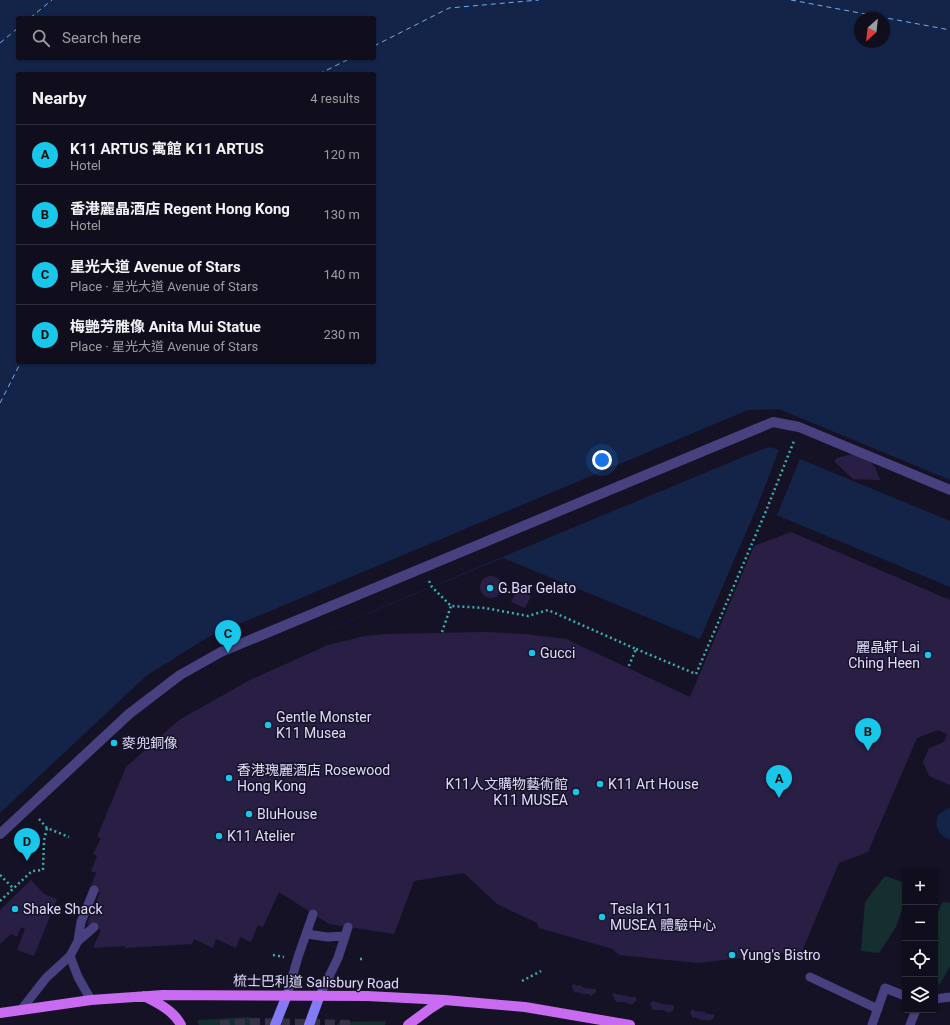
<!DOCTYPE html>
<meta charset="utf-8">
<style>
body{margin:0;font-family:Roboto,"Noto Sans TC",sans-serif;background:#1e1c29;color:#f1f3f6}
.controls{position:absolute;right:12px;bottom:12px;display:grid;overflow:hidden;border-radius:4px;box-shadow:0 1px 3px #0004}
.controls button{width:36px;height:36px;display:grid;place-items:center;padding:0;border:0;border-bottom:1px solid #302e3b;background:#100e1c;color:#f1f3f6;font:20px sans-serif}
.compass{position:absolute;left:854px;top:12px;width:36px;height:36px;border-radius:50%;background:#100e1c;box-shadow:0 1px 3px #0004;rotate:207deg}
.you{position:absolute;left:602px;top:460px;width:14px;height:14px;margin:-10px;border:3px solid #fff;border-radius:50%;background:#1a73e8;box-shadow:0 0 0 6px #1a73e833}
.badge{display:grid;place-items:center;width:26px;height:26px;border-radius:50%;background:#18c7ea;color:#111;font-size:13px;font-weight:700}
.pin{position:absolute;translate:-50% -33px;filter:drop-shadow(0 1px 2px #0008)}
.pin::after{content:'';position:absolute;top:21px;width:14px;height:12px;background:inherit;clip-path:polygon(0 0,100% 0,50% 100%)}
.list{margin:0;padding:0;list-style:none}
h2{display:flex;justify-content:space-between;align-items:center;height:52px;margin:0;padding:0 16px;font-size:17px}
h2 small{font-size:13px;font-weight:400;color:#9c9ca3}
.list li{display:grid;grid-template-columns:26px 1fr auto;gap:12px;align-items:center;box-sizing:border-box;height:60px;padding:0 16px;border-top:1px solid #302e3b}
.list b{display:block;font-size:15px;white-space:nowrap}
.list p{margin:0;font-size:13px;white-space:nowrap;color:#9c9ca3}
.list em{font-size:13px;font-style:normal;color:#9c9ca3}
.icon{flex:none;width:22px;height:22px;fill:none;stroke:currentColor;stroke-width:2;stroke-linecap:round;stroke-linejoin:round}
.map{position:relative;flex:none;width:950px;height:1025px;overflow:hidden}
.search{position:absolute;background:#100e1c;box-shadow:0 1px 3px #0004;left:16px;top:16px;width:360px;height:44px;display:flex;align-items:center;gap:10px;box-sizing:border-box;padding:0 14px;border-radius:4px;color:#9c9ca3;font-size:15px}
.panel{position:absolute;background:#100e1c;box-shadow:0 1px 3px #0004;left:16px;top:72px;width:360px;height:292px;border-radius:4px}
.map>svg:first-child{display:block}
.green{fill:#152e2f}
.water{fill:#132448;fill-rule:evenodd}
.pier{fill:#161226}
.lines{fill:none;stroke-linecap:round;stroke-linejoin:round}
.ferry{stroke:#71aef2;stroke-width:1;stroke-dasharray:5 4;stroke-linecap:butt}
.building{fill:#291f45}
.primary-tunnel{stroke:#343046;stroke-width:10;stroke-dasharray:10 5;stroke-linecap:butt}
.path{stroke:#3baeae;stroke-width:2.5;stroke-dasharray:2 3;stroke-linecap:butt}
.service{stroke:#484180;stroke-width:9}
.pedestrian{stroke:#484180;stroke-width:10}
.secondary{stroke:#847af3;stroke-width:10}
.primary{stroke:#c86bf1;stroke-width:10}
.poi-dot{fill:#18c7ea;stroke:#161226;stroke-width:1.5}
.labels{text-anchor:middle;stroke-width:3;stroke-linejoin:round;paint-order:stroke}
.poi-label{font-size:14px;fill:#e0dafc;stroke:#161226;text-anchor:start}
.street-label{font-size:14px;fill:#e0dafc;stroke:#161226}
</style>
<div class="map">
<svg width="950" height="1025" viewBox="0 0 950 1025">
<rect width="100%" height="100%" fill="#161226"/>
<path class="green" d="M885,876L905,883V900L896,927L879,953L861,951L865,902Z
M943,902L950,903V966L940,984L935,988V916Z
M250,1017L251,1019L250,1025H199L197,1021L199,1020Z
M386,1021L385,1025H337L339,1022Z"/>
<path class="water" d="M0,0H950V587L757,507L700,639L503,558L233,669L192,692L143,729L72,797L58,830L43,824L0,865ZM18,18H374V58H18ZM860,18H884V42H860ZM18,74H374V362H18Z
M950,808V840C933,834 931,813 950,808Z"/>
<path class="pier" d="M779,409L950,480V521L800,459L777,515L757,507L779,450L770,447L760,450L233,669L192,692L143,729L72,797L58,830L43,824L0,865V813L146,676L208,637L748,410Z"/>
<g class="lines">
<path class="ferry" d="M791,0L950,30
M30,18L52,0
M0,43L18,28
M374,46L449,8L539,0
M319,74L351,58
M0,403L21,362"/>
</g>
<path class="building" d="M852,454L870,462L875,467L880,480L853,479L834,461L837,458Z
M791,532L950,600V785L929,776L923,762L929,748L944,742L947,734L938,730L917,738L868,852L839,863L802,951L698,963L619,955L613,949L539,928L537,923L497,904L464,873L414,881L394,934L329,924L279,892L263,927L258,925L251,942L240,937L236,948L216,939L213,948L194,939L192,944L125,948V946L93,948L101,930L87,924L100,893L90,889L96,873L91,871L97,856L93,854L101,838L97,837L126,767L179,720L250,680L328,645L365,636L388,634L484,632L525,634L566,639L690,697L754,546Z
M480 587a11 11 0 1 1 22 0a11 11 0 1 1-22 0Z
M517,590L531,596L525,608L511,602Z
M31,880L44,894L57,899L34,956L17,950L25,929L21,927L17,937L11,934L0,944V910Z
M575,984L577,986L579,985L584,988L594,989L596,990V992L591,996L589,994H583L577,992L575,993L572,987V985Z
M615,993L617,995L619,994L621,995L627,996L629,997H635L637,999L636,1001L631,1005L629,1003L627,1004L626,1002H616L613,996V994Z
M653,1001L663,1004L673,1005L674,1007V1009L669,1013L663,1010H653L650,1004L651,1002Z
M693,1009L695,1011L705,1012L706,1014L709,1013L710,1015L713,1014L714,1015V1018L709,1021L707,1020H701L695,1017L693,1018L690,1013L691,1010Z"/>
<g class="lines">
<path class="primary-tunnel" d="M220,1025L256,1023L354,1025"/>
<path class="path" d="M429,581L432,587L451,606L485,608L528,616L548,610L636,649L628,668
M442,632L451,606
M636,649L696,674L766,511L794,441
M39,819L47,828L69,837
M0,875L13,888
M0,901L32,871L43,870L44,840L47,828
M273,955L284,957
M360,959H365
M522,981L541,971"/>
<path class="service" d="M307,934L327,937L345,936
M78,941L94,927
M70,956L78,977L91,1000
M810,977L878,1009
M287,995L298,957L313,914
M320,995L338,958L348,927
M935,999L950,997
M21,1010L46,978L70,956L78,941L81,922L94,890
M872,1025L885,988L905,996
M910,1025L916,1010"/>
<path class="pedestrian" d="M0,834L129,714L180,675L221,652L773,422L799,427L950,490"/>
<path class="secondary" d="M275,1025L287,995
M309,1025L320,995"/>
<path class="primary" d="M144,996C158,1003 174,1011 181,1025
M0,1013L91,1000L163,995L367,996L445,1000L525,1007L630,1025
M408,1025L431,1008L444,1000"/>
</g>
<g class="poi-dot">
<circle cx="490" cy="588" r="4"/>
<circle cx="532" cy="653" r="4"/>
<circle cx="928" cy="655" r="4"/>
<circle cx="268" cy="725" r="4"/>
<circle cx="114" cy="743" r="4"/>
<circle cx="229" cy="778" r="4"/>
<circle cx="600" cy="784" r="4"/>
<circle cx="576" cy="792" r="4"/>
<circle cx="249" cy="814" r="4"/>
<circle cx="219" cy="836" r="4"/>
<circle cx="15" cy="909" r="4"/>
<circle cx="602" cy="917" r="4"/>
<circle cx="732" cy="955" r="4"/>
</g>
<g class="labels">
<g class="poi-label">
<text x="498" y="593">G.Bar Gelato</text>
<text x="920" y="652" text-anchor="end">麗晶軒 Lai<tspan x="920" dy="16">Ching Heen</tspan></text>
<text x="540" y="658">Gucci</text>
<text x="276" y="722">Gentle Monster<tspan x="276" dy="16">K11 Musea</tspan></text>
<text x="122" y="748">麥兜銅像</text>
<text x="237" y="775">香港瑰麗酒店 Rosewood<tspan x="237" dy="16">Hong Kong</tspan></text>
<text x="568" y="789" text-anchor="end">K11人文購物藝術館<tspan x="568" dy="16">K11 MUSEA</tspan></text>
<text x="608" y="789">K11 Art House</text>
<text x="257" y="819">BluHouse</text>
<text x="227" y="841">K11 Atelier</text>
<text x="23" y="914">Shake Shack</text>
<text x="610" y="914">Tesla K11<tspan x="610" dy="16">MUSEA 體驗中心</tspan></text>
<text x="740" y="960">Yung's Bistro</text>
</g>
<g class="street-label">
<text transform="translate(316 982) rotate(1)" y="5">梳士巴利道 Salisbury Road</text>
</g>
</g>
</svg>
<div class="controls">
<button>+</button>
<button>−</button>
<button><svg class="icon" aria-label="locate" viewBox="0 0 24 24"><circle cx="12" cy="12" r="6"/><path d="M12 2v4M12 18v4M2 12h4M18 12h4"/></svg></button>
<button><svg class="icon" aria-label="layers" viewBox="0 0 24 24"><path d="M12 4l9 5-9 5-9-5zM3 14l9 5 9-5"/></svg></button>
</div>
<svg class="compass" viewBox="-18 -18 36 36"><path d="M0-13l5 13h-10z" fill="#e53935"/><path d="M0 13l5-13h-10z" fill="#9c9ca3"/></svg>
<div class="you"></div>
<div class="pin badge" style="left:779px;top:798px">A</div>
<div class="pin badge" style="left:868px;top:751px">B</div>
<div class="pin badge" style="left:228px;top:653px">C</div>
<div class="pin badge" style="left:27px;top:861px">D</div>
<div class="search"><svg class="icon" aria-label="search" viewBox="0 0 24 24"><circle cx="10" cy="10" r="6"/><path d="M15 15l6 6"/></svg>Search here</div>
<section class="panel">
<h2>Nearby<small>4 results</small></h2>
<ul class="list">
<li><span class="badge">A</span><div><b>K11 ARTUS 寓館 K11 ARTUS</b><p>Hotel</p></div><em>120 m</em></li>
<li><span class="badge">B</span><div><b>香港麗晶酒店 Regent Hong Kong</b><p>Hotel</p></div><em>130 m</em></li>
<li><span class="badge">C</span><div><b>星光大道 Avenue of Stars</b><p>Place · 星光大道 Avenue of Stars</p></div><em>140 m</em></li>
<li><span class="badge">D</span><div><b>梅艷芳脽像 Anita Mui Statue</b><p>Place · 星光大道 Avenue of Stars</p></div><em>230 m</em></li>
</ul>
</section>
</div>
